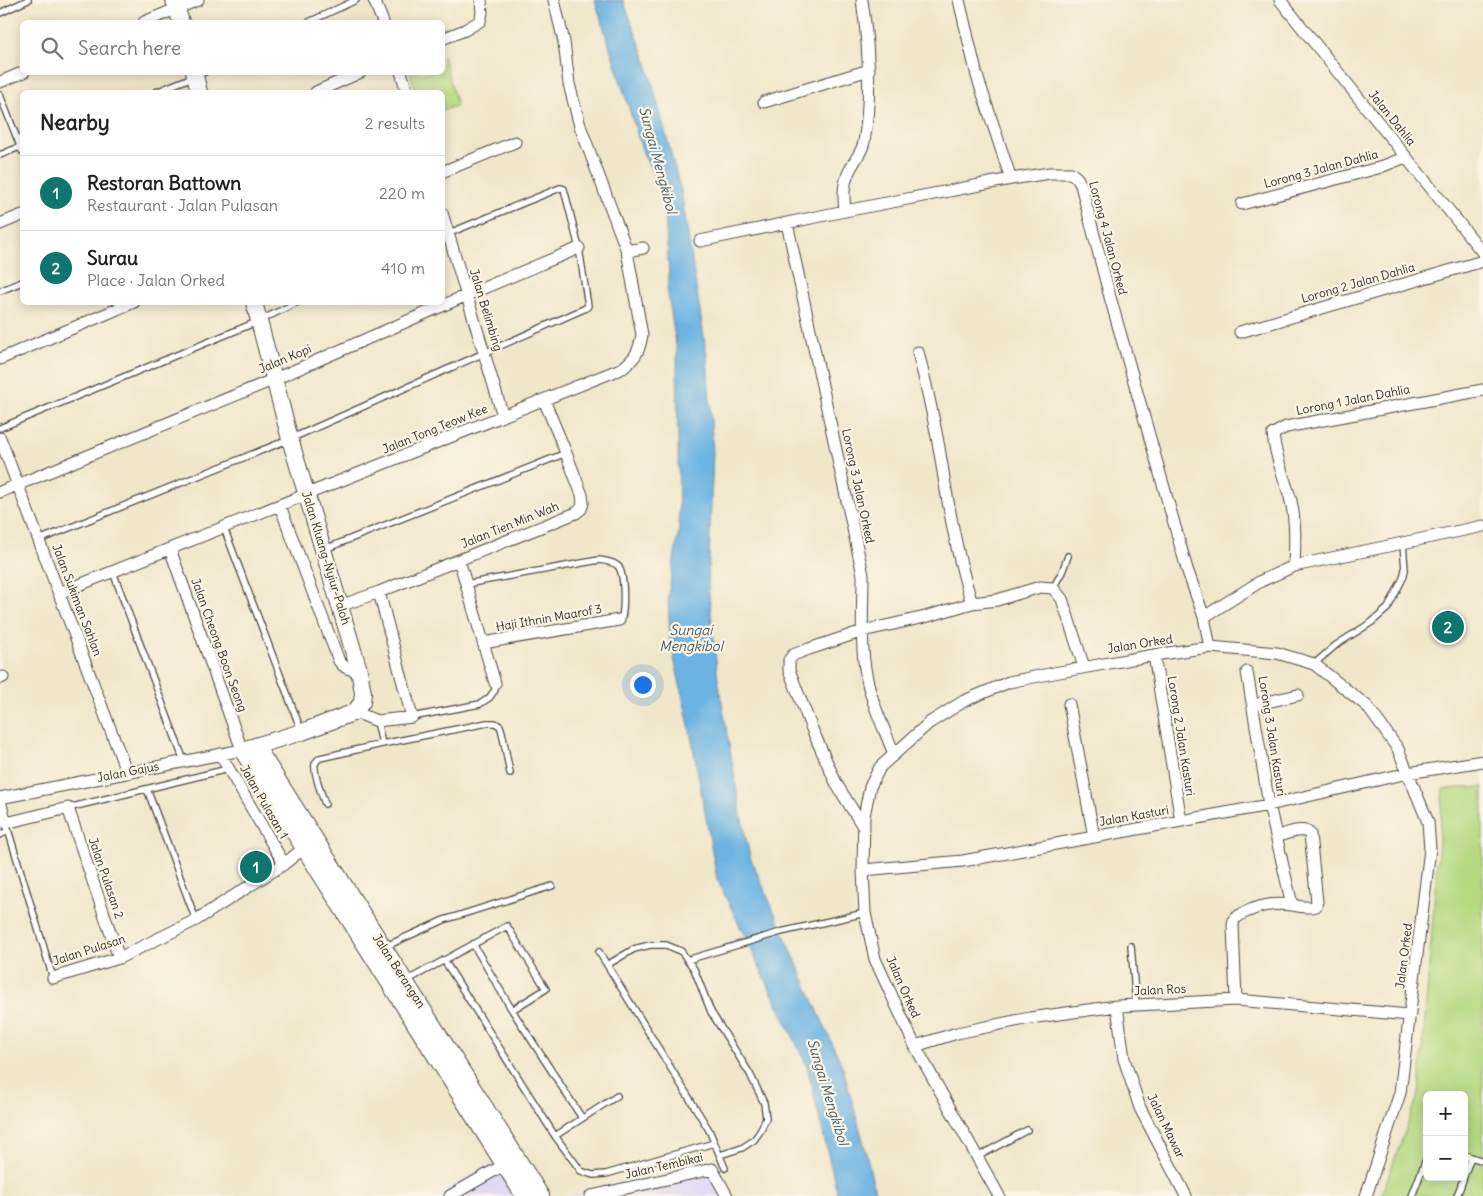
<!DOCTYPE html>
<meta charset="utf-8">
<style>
body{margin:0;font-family:Delius,sans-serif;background:#f6f6f6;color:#222}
.controls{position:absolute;right:15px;bottom:15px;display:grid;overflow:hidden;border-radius:8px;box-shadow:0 2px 12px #0003}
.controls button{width:45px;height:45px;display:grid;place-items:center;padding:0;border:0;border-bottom:1px solid #e0e0e0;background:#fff;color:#222;font:25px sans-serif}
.you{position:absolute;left:642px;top:684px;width:18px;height:18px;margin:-12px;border:4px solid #fff;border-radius:50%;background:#1a73e8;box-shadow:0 0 0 8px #1a73e833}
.badge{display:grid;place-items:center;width:32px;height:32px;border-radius:50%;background:#0f766e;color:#fff;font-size:16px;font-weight:700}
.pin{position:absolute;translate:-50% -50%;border:2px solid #fff;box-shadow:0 1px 5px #0006}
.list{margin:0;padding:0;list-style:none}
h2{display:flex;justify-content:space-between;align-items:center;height:65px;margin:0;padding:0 20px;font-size:21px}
h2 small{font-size:16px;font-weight:400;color:#767676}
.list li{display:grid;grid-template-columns:32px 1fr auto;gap:15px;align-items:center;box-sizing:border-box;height:75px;padding:0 20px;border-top:1px solid #e0e0e0}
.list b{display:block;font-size:19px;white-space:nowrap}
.list p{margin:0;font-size:16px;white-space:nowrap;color:#767676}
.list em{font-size:16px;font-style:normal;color:#767676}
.icon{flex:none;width:28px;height:28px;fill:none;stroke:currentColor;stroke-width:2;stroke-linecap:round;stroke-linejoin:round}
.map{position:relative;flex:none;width:1483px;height:1196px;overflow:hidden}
.search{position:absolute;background:#fff;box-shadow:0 2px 12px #0003;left:20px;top:20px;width:425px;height:55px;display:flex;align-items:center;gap:12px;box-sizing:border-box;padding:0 18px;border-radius:8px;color:#767676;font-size:19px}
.panel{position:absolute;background:#fff;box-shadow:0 2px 12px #0003;left:20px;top:90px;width:425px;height:215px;border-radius:8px}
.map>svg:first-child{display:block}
.built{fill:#ddd5f6}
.green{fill:#b5d981;stroke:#708256;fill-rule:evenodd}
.water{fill:#6bb3e2;stroke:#4b6f86}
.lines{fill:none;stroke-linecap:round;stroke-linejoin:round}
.lane-casing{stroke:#494743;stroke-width:8}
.street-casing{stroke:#494743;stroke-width:13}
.secondary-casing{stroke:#494743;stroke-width:18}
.lane{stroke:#fff;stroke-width:5.5}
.street{stroke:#fff;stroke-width:11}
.secondary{stroke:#fff;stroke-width:16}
.labels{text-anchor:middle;stroke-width:4.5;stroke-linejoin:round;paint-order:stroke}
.street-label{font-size:12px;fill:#2b2b2b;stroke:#fcf5e5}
.water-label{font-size:14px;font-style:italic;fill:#415b6b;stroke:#fcf5e5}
</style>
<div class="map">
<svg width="1483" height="1196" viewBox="0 0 1483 1196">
<rect width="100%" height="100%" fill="#fcf5e5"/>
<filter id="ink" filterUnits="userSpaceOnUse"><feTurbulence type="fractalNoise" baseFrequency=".02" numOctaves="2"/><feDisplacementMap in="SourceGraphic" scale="10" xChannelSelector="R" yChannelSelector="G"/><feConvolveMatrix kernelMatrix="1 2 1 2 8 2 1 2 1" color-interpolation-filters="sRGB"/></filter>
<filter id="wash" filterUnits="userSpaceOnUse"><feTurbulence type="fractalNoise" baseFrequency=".0096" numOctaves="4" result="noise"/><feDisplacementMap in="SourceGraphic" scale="20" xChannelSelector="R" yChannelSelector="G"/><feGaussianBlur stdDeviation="1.12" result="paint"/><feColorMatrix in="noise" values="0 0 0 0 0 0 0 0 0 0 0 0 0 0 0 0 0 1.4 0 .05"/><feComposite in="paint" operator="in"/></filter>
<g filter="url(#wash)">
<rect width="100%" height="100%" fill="#f0e7ca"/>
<path class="built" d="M495,1162L516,1196H436Z
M716,1164L733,1196H570L615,1186Z"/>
<path class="green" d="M443,55L457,106L443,110L442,92H416L410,73L442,72Z
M1483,787V1196H1381L1419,1093L1443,789ZM1427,1095H1464V1177H1427Z"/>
<path class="water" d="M595,0H623L647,63L681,191L707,356L713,452L708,585L718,679L741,815L750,857L843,1068L865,1148L876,1196H838L807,1066L717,879L690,730L670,640L668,596L679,530L677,351L667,288L669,276L666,227L662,194L643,153Z"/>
</g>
<g filter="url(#ink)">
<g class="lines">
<g class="lane-casing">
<path id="lane" d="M0,13L28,0
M309,22L356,0
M156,92L205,72
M0,95L22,151
M0,155L22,146
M0,291L22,282
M0,428L259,321L298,302
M224,528L301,730
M39,540L290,439L586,308L588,306L579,248L564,189L560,188L442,236
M325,549L566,453
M113,572L184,761
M466,584L599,560C606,561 612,561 618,566C625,574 624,607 622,617L619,620
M1053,588L1062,572L1068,556
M1314,664L1336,645L1372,622L1388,608L1403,578L1405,570L1403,544
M412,717L480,704L489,698L495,690V683
M377,721L382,744L487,723H495L500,726L502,732L510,773
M147,789L196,920
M325,804C322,795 313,773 315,764C316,761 317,760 320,758L382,744
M68,808L228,769
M6,823L53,978
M0,835L8,831
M473,944L512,1010
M1131,946L1136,1005
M384,947L444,920L552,886
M599,952L709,1130L725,1168
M444,960L555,1136L581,1171L593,1175L606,1174L714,1143
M687,960L781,932L865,913
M607,965L634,949L650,945H666L681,951L694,969L711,1012L750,1074L764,1103L766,1118L761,1130L754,1140L742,1148L720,1155
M406,981L507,926L546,989L512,1010L582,1118
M555,1136L617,1096
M1464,1155L1471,1157L1464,1176
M977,1157L1027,1130
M1471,1157L1483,1161
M1412,1196L1427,1157
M1457,1196L1464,1177"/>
</g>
<g class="street-casing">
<path id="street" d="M374,0L383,22
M959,0L977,76L1011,179
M1280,0L1483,253
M144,22L198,0
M442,39L465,30L480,21L482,13L481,0
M401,72L407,92
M0,82L24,72
M316,92L361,72
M764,102L869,70
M442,172L515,142
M1242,204L1378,168L1406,157
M845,211C843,194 843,181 852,166C856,158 862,152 864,142C872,95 869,47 862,0
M442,213L503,416
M787,223L863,575C863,606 860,644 866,674C871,702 884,728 894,754
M0,224L22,215
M700,241L845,211L1011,179L1050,173H1071L1077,178L1081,185L1110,297L1187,569L1204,617L1210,647
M627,251L643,248
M1240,332L1483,261
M918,352C928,392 937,432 943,472C950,516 958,561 972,603L997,600L1040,587L1053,588L1062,599L1084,667
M0,359L134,302
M0,438L127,773
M0,492L275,379L467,295L579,248
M280,506L339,661C345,669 350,670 359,670
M459,560L495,683
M1294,566C1295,544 1296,523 1291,501C1285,479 1275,457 1273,434L1286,427L1483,390
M59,593L623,368C636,357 639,352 642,335L627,251L580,126L569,84L564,42L554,0
M340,606L379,592L576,513L581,509L583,503L582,495L566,453L544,400
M1204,617L1261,581L1294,566L1483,526
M483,643L619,620
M1154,655L1181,821
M0,678L3,677
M1069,704L1094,837
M1253,705L1298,695
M355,712L377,721L412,717L379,592
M220,754L284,864
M0,798L242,750L170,549
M0,801L6,823L68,808L119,958
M864,828L837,785L812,729L789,670V660L793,655L809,649L863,631L925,617L972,603
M1276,837C1286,834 1303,826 1310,834L1317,902L1316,906C1309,909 1299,906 1292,905
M863,870L963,861L1269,805L1408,773L1483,761
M53,978L119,958L196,920L284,864L309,844
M1236,1000L1233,926L1234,919C1252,906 1270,902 1292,905L1269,805L1247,672
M1117,1006L1124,1059L1140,1108L1186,1196
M915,1046L957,1033L1030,1018L1117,1006L1236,1000L1410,1015
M450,1196L509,1162
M591,1196L712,1169L727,1196
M999,1196L915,1046L875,959L865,913L863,870L864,816L870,787L880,767L929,723L964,701L1009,682L1054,673L1154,655L1210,647L1277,653L1314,664L1367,706L1398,749L1428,822L1430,849L1400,1093L1366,1196"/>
</g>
<g class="secondary-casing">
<path id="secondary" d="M174,0L181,22
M194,72L199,92
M254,302L290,439L359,670L363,693L362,702L355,712L302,732L242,750L524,1196
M256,746L541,1196"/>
</g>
<use href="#lane" class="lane"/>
<use href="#street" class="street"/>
<use href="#secondary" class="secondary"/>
</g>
</g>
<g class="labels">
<g class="street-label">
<text transform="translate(1392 118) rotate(51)" y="4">Jalan Dahlia</text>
<text transform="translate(1321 169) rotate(-15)" y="4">Lorong 3 Jalan Dahlia</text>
<text transform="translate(1108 238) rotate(75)" y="4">Lorong 4 Jalan Orked</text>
<text transform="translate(1358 283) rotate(-16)" y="4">Lorong 2 Jalan Dahlia</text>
<text transform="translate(486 310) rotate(73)" y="4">Jalan Belimbing</text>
<text transform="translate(285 359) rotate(-23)" y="4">Jalan Kopi</text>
<text transform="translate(1353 400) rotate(-11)" y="4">Lorong 1 Jalan Dahlia</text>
<text transform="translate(435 429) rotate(-22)" y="4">Jalan Tong Teow Kee</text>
<text transform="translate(858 486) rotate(78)" y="4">Lorong 3 Jalan Orked</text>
<text transform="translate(510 525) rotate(-22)" y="4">Jalan Tien Min Wah</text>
<text transform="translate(326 558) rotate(73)" y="4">Jalan Kluang-Nyiur-Paloh</text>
<text transform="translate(77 600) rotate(69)" y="4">Jalan Sukiman Sahlan</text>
<text transform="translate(549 618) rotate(-10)" y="4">Haji Ithnin Maarof 3</text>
<text transform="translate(1140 644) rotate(-9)" y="4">Jalan Orked</text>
<text transform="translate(219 645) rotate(70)" y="4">Jalan Cheong Boon Seong</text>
<text transform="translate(1181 736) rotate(81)" y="4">Lorong 2 Jalan Kasturi</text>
<text transform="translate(1272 736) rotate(81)" y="4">Lorong 3 Jalan Kasturi</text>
<text transform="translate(128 772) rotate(-11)" y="4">Jalan Gajus</text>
<text transform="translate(264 802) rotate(60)" y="4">Jalan Pulasan 1</text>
<text transform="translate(1134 816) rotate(-10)" y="4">Jalan Kasturi</text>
<text transform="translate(106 878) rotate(71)" y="4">Jalan Pulasan 2</text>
<text transform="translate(89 950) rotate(-18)" y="4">Jalan Pulasan</text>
<text transform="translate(1404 956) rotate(-83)" y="4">Jalan Orked</text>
<text transform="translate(399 971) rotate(57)" y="4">Jalan Berangan</text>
<text transform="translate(903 987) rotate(66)" y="4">Jalan Orked</text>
<text transform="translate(1160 990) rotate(-3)" y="4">Jalan Ros</text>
<text transform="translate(1166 1126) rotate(64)" y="4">Jalan Mawar</text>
<text transform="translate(664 1166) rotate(-13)" y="4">Jalan Tembikai</text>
</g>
<g class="water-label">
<text transform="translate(658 160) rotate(75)" y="5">Sungai Mengkibol</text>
<text x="691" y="635">Sungai<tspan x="691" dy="16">Mengkibol</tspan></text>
<text transform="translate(828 1092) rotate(73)" y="5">Sungai Mengkibol</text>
</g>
</g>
</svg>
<div class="controls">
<button>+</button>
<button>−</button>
</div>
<div class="you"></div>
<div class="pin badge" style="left:256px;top:867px">1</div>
<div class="pin badge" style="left:1448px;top:627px">2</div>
<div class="search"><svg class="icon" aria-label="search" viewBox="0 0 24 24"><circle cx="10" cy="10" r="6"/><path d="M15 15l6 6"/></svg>Search here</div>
<section class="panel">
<h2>Nearby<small>2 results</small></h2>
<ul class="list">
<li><span class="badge">1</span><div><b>Restoran Battown</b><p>Restaurant · Jalan Pulasan</p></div><em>220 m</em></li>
<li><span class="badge">2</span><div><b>Surau</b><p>Place · Jalan Orked</p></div><em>410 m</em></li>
</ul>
</section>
</div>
